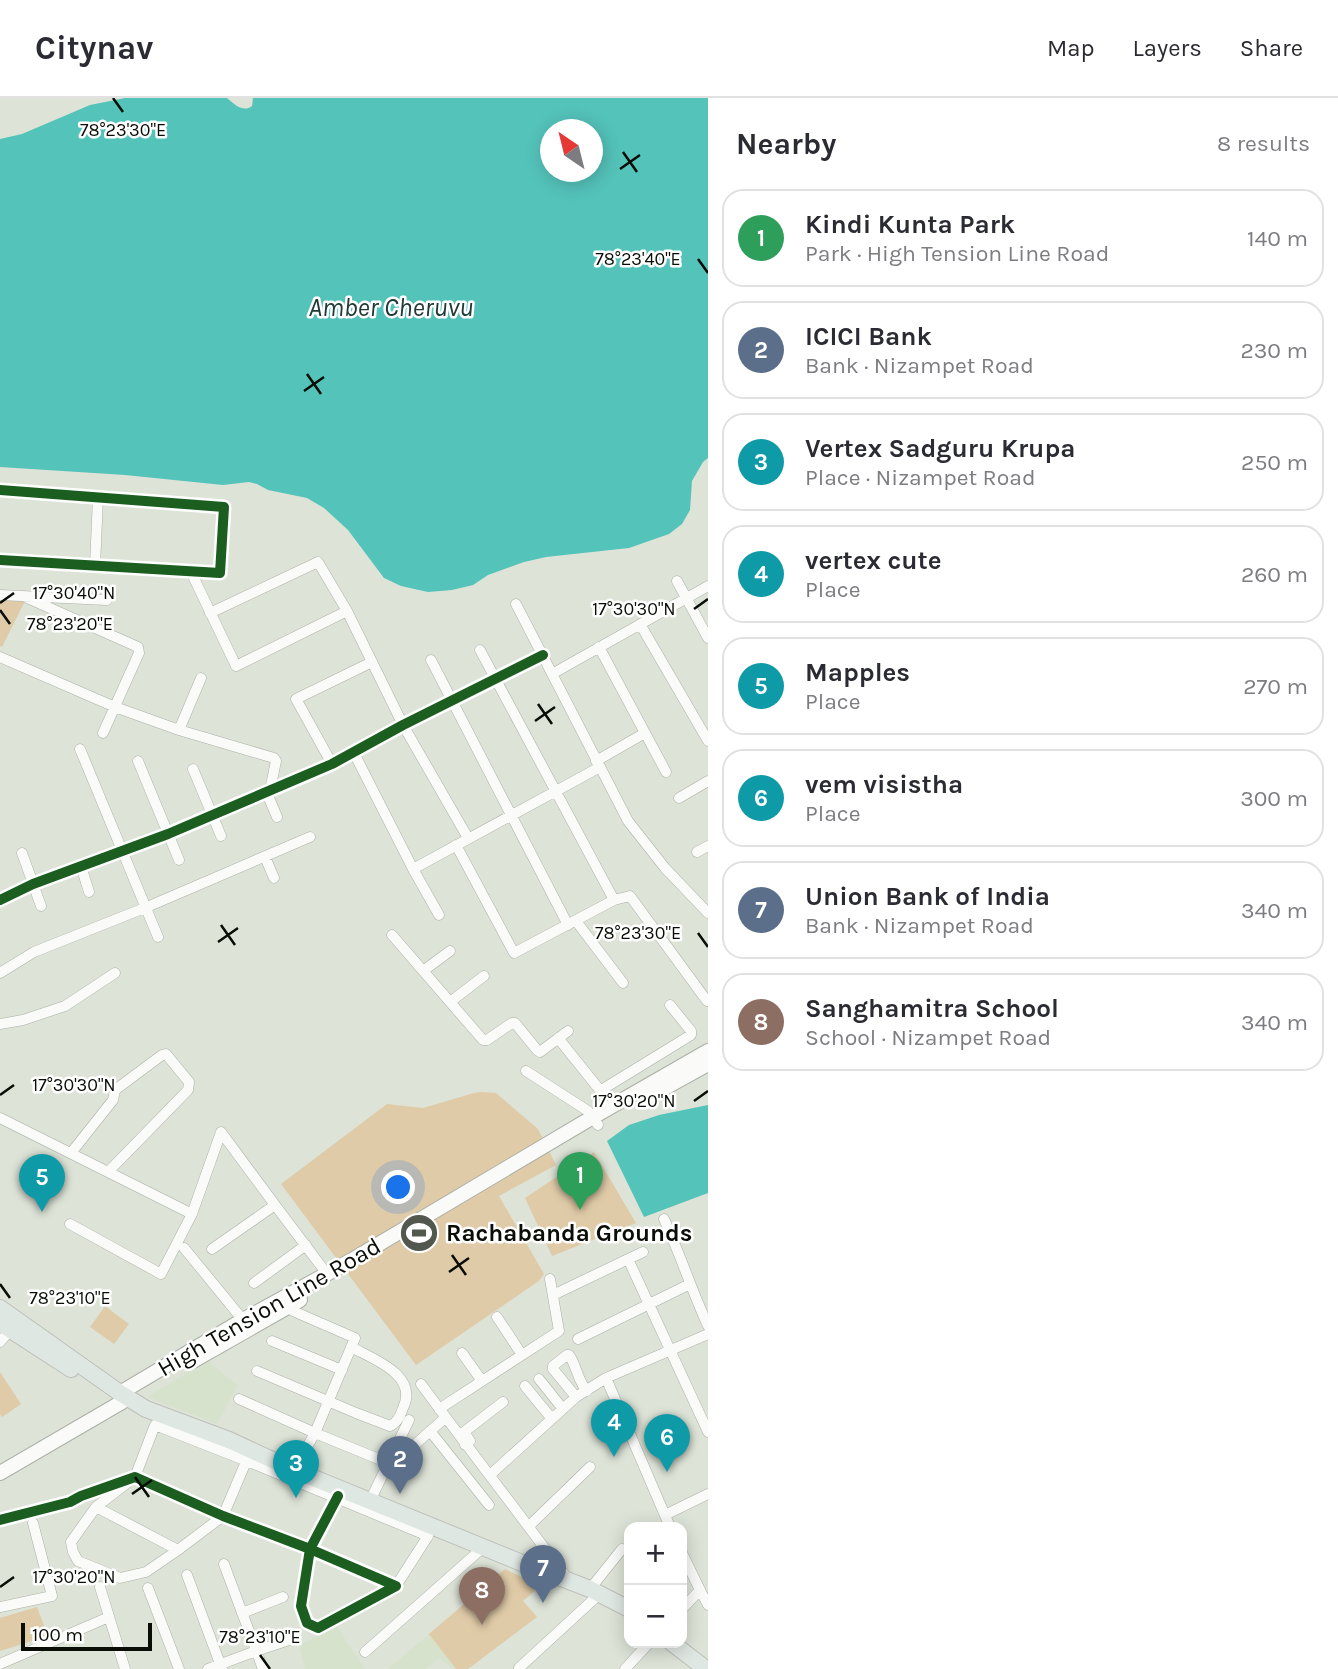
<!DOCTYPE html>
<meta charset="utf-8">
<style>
body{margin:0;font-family:Karla,sans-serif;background:#f7f7f7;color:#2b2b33}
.controls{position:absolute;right:21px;bottom:21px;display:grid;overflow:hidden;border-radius:14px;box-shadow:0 4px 18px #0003}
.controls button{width:63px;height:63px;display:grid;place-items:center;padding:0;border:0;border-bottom:2px solid #e1e1e2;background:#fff;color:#2b2b33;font:35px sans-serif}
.compass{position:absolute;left:540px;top:21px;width:63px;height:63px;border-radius:50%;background:#fff;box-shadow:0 4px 18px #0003;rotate:325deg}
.scale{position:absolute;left:21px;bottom:18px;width:131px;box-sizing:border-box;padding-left:7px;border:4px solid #090d06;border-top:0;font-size:19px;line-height:24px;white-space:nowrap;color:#090d06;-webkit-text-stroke:5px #fff;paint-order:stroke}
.you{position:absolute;left:399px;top:1090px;width:24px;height:24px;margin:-18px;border:5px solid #fff;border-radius:50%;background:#1a73e8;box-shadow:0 0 0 10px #1a73e833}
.badge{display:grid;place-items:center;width:46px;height:46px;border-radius:50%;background:#111827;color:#fff;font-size:23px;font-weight:700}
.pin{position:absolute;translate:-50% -58px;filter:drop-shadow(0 2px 4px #0008)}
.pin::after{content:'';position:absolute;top:37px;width:24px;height:21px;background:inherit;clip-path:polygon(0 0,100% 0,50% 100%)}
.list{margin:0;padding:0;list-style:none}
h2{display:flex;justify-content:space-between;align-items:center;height:91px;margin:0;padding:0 28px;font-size:30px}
h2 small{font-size:23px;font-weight:400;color:#7c7c81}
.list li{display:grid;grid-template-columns:46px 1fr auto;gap:21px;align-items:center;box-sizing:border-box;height:98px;margin:0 14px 14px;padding:0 14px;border:2px solid #e1e1e2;border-radius:21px}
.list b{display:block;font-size:26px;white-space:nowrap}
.list p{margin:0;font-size:23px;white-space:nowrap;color:#7c7c81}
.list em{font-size:23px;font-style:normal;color:#7c7c81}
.map{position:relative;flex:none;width:708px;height:1571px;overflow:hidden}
header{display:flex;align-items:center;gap:42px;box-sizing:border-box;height:98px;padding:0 35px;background:#fff;border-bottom:2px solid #e1e1e2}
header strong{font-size:33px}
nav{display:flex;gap:38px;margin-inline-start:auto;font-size:24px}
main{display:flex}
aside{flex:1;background:#fff}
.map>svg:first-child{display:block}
.built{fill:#d7e2cd}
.green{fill:#e0cba8}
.water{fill:#54c3ba;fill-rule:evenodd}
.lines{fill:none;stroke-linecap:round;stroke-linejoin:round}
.minor-casing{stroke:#acb0a7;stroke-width:11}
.secondary-casing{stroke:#acb0a7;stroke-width:16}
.primary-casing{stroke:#bdc0ba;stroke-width:18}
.minor{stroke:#fafbf9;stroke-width:10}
.secondary{stroke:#fafbf9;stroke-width:14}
.primary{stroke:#dfe7e2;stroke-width:16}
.cycleway-casing{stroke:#fff;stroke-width:15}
.cycleway{stroke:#1b5e20;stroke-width:10}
.ticks{fill:none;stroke:#090d06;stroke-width:2.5}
.labels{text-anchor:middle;stroke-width:5;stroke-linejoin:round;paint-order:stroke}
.poi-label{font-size:24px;font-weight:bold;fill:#090d06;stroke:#fff;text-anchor:start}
.street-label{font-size:24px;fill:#090d06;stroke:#fff}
.water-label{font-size:26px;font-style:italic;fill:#213937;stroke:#fff}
.ticks-label{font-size:18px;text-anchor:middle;fill:#090d06;stroke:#fff;stroke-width:5;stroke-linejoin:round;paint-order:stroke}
</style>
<header>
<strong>Citynav</strong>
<nav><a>Map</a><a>Layers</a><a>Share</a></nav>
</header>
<main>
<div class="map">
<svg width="708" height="1571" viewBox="0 0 708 1571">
<rect width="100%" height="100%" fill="#dde3d7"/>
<path class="built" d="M207,1263L238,1287L217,1326L147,1299Z
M505,1471L540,1488L523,1503L537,1519L468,1571H453L439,1560L426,1571H388Z
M337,1529L365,1571H305L299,1547Z"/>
<path class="green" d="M0,501L25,503L2,549L0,548Z
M482,994L496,995L538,1031L556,1067L499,1098L544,1176L539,1183L416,1267L281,1086L387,1006L423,1010L474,995Z
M594,1054L636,1125L552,1158L525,1100Z
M105,1208L129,1226L114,1246L90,1229Z
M0,1274L21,1306L2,1319L0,1316Z
M505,1471L540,1488L523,1503L537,1519L468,1571H456L429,1536Z
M37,1509L48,1538L0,1553V1520Z"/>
<path class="water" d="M125,0H227C234,6 243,15 252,8L253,0H708V360L703,364L692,383L690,412L682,426L669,436L629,450L546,459L524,464L488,477L473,487L452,492L428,494L401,488L384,480L348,432L324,410L307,400L268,392L257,386L249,384L223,387L125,377L0,369V41L22,36L90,7ZM550,32H592V74H550Z
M708,1007V1095L644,1119L607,1043L629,1027L659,1017Z"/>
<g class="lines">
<g class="minor-casing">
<path id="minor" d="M0,392L224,409L220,475L0,462
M95,468L98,399
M191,474L236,568L347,513
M677,483L708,540
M0,497L107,502
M25,499L138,549L139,555L103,635
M516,506L628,723L665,770L708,815
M210,515L318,464L347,513L403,627L468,740
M640,526L708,643
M599,549L666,674
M480,552L614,802
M0,559L115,609L179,632L274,660L276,663L270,692
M431,562L568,827
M552,576L708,488
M179,632L201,580
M80,651L158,839
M354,655L413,771L439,817
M138,663L179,762
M596,663L645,635
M332,666L296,601L372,564
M193,671L221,738
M266,693L277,719
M679,700L708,683
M456,747L514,855L614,802L630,798L707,903
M697,754L708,748
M22,755L41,808
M265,759L274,780
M81,768L89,794
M413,771L600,669
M0,802L33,786L168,736L332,666L403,627L543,557
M576,823L623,885
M392,837L483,942H487L512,925H515L537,952L540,954L568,933
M423,873L450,853
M0,875L34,854L147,809L310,739
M450,904L484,878
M0,926L23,922L65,908L115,875
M558,940L599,991H603L691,937V933L670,907
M526,973L588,1013L598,1027
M0,1020L192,1116L221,1034L275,1107L212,1151
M71,1055L113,1002L115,992L162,957L166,956L189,984L188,992L108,1074
M275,1107L327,1176
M664,1121C680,1156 692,1193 708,1228
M70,1126L161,1176L192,1116
M184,1150L243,1222
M628,1161L708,1334
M254,1185L306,1147
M553,1197L643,1154
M497,1219L522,1257
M578,1241L690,1186
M272,1243L342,1272
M0,1244L10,1232
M462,1255L482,1283
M257,1273L356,1315L390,1328C398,1324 400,1318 403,1310C419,1277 373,1261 351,1249
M606,1280L670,1429
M539,1281L563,1311
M421,1286C469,1351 518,1414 566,1479
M525,1288L552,1321
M576,1299L553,1271V1268L567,1257H569C577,1268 577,1282 587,1293
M239,1301L315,1335L381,1362
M439,1311L559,1233L550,1181
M430,1333L489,1407
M465,1347L470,1343L464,1334L503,1304
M393,1366L445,1320
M292,1375L315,1335L355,1240L293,1213
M490,1377L576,1299L606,1280L708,1236
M370,1403L409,1322
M96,1409L178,1452L223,1418L248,1359
M665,1417L708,1396
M0,1422L70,1404L81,1398L135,1379L223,1418L310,1451L396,1488L318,1530L307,1525L301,1508L310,1451L338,1398
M529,1428L590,1369
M178,1452L146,1474L120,1480L78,1463L73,1454L71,1444L96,1409L135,1379L155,1327L247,1363L428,1438L396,1488
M682,1455L700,1492
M224,1466L263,1571
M187,1477L222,1571
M100,1489L125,1571
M148,1490L179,1571
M590,1491L622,1451
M0,1509L52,1498L33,1425
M682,1511L700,1492L708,1507
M242,1515L283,1499
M365,1554L478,1454
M0,1566L109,1519
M208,1571L256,1553L295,1540
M519,1571V1570L594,1501
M625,1571L649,1545"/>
</g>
<g class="secondary-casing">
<path id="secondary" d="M650,998L708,966
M193,1263L300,1202
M120,1295L243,1222L352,1162L593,1019L708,953
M0,1375L122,1304"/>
</g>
<g class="primary-casing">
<path id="primary" d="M0,1210L120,1295L146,1311L229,1342L294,1372L517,1463L590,1491L629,1511
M0,1225L71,1271
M672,1545L706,1571"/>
</g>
<use href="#minor" class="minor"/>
<use href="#secondary" class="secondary"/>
<use href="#primary" class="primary"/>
<g class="cycleway-casing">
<path id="cycleway" d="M0,392L224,409L220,475L0,462
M0,802L33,786L168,736L332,666L403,627L543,557
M0,1422L70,1404L81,1398L135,1379L223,1418L310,1451L396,1488L318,1530L307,1525L301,1508L310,1451L338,1398"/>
</g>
<use href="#cycleway" class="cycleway"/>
</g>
<path class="ticks" d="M113,0L123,14M623,54L637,74M620,71L640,57M698,161L708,175M307,276L321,296M304,293L324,279M0,505L14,495M694,511L708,501M0,512L10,526M538,606L552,626M535,623L555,609M221,827L235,847M698,835L708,849M218,844L238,830M0,997L14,987M694,1003L708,993M452,1157L466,1177M449,1174L469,1160M0,1186L10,1200M135,1379L149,1399M132,1396L152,1382M0,1489L14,1479M260,1557L270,1571"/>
<defs>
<g id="stadium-disc" transform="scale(2.0125)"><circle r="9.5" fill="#53584f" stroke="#fff"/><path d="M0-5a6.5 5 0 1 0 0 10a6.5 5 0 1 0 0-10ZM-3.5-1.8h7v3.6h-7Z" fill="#fff"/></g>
</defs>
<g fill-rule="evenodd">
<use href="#stadium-disc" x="419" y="1135"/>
</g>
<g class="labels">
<g class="poi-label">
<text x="446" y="1143">Rachabanda Grounds</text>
</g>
<g class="street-label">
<text transform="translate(269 1209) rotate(-30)" y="8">High Tension Line Road</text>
</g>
<g class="water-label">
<text x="391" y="218">Amber Cheruvu</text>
</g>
</g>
<g class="ticks-label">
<text x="123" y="38">78°23'30"E</text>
<text x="638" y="167">78°23'40"E</text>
<text x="74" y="501">17°30'40"N</text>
<text x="634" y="517">17°30'30"N</text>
<text x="70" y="532">78°23'20"E</text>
<text x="638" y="841">78°23'30"E</text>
<text x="74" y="993">17°30'30"N</text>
<text x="634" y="1009">17°30'20"N</text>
<text x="70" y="1206">78°23'10"E</text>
<text x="74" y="1485">17°30'20"N</text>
<text x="260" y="1545">78°23'10"E</text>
</g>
</svg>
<div class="controls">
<button>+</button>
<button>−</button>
</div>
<svg class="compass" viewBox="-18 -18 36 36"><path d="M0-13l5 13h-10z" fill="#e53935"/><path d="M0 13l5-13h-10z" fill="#7c7c81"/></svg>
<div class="scale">100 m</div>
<div class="you"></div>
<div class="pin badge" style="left:580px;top:1112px;background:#2e9e5b">1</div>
<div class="pin badge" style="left:400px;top:1396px;background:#5c6f8a">2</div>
<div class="pin badge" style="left:296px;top:1400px;background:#0f9aa8">3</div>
<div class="pin badge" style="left:614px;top:1359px;background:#0f9aa8">4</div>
<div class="pin badge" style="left:42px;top:1114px;background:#0f9aa8">5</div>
<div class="pin badge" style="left:667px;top:1374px;background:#0f9aa8">6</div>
<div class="pin badge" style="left:543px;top:1505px;background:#5c6f8a">7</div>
<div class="pin badge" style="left:482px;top:1527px;background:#8d6e63">8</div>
</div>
<aside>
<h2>Nearby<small>8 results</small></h2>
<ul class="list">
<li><span class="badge" style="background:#2e9e5b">1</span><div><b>Kindi Kunta Park</b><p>Park · High Tension Line Road</p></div><em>140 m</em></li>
<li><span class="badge" style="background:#5c6f8a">2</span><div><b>ICICI Bank</b><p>Bank · Nizampet Road</p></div><em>230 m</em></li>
<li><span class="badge" style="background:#0f9aa8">3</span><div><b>Vertex Sadguru Krupa</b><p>Place · Nizampet Road</p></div><em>250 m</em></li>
<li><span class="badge" style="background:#0f9aa8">4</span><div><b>vertex cute</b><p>Place</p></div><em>260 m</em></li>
<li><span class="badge" style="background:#0f9aa8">5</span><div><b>Mapples</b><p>Place</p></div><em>270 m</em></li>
<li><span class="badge" style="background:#0f9aa8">6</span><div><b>vem visistha</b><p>Place</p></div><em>300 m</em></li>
<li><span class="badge" style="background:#5c6f8a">7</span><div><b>Union Bank of India</b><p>Bank · Nizampet Road</p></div><em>340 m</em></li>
<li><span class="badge" style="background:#8d6e63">8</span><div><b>Sanghamitra School</b><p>School · Nizampet Road</p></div><em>340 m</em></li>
</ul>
</aside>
</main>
